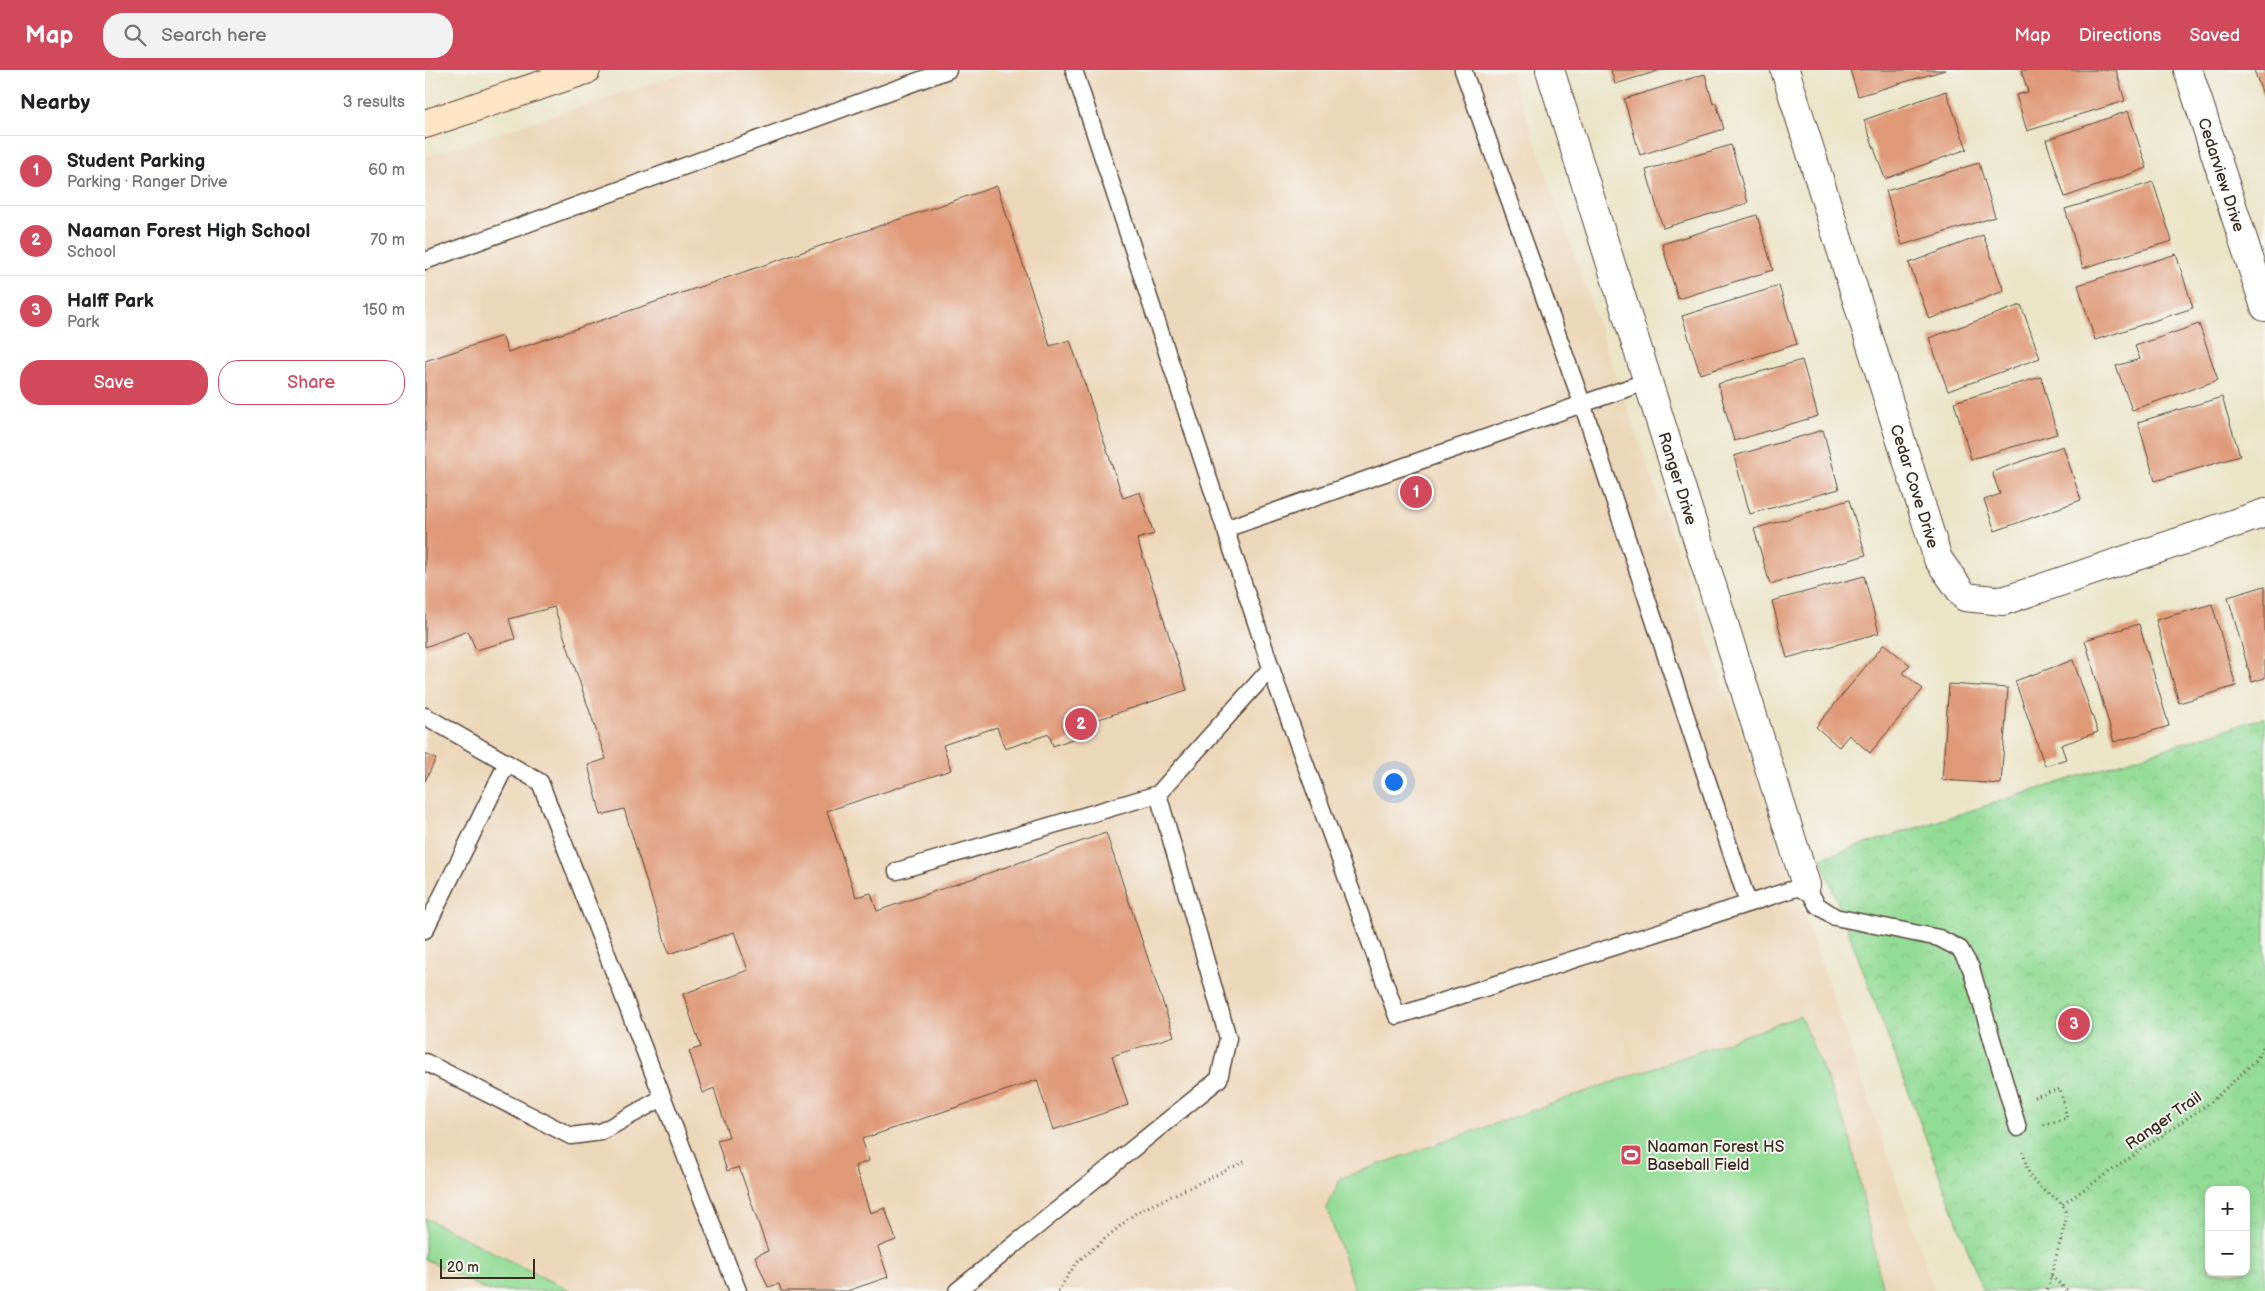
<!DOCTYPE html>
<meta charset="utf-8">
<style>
body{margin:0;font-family:"Balsamiq Sans",sans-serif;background:#f2f2f2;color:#202124}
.controls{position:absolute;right:15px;bottom:15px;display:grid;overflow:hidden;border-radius:10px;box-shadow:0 2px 8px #0003}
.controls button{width:45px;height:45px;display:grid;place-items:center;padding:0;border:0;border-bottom:1px solid #e0e0e0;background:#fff;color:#202124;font:25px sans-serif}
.scale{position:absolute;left:15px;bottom:12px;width:95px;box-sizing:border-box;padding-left:5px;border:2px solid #3b2a1e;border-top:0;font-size:14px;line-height:18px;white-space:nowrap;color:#3b2a1e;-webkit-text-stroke:4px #f6f6f2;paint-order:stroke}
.you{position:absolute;left:968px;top:711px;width:18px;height:18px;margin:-12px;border:4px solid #fff;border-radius:50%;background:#1a73e8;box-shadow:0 0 0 8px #1a73e833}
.badge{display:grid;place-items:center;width:32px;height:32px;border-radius:50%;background:#d1495b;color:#fff;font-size:16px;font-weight:700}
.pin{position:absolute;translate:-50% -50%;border:2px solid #fff;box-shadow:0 1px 5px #0006}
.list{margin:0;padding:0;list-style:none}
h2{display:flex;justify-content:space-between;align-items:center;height:65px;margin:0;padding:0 20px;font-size:21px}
h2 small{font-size:16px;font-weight:400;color:#757577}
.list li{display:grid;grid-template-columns:32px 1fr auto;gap:15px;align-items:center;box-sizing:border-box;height:70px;padding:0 20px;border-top:1px solid #e0e0e0}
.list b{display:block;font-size:19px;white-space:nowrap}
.list p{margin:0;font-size:16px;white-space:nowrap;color:#757577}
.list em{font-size:16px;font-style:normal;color:#757577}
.actions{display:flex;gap:10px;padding:15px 20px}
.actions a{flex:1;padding:11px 0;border:1px solid #d1495b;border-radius:20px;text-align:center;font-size:18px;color:#d1495b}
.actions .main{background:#d1495b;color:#fff}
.icon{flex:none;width:28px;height:28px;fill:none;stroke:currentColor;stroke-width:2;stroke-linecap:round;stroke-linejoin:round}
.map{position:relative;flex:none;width:1840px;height:1221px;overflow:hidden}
header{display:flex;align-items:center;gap:30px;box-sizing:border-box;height:70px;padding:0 25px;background:#d1495b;color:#fff}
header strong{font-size:24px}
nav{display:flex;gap:28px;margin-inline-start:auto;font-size:18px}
.search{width:350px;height:45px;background:#f2f2f2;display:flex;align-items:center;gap:12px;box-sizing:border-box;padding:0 18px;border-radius:20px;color:#757577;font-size:19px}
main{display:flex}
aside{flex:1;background:#fff}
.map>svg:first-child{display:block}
.built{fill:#edd7ba}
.park{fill:url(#park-crowns);stroke:#67835a;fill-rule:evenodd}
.pitch{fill:#93dc96;stroke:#67835a}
.building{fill:#df9977}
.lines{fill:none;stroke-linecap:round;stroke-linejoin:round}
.service-casing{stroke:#554638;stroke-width:19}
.minor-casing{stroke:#554638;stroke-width:30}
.secondary-casing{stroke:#554638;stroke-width:30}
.path{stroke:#554638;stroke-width:3;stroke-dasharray:1 4;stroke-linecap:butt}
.service{stroke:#fff;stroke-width:16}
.minor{stroke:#fff;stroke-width:28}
.secondary{stroke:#ffe4c6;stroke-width:28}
.labels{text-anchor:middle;stroke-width:4;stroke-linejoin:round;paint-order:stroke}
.street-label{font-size:16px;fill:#3b2a1e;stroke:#f6f6f2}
.poi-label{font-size:16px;fill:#3b2a1e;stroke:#f6f6f2;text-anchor:start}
</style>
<header>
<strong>Map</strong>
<div class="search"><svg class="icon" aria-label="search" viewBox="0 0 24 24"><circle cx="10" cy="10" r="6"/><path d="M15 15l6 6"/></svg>Search here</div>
<nav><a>Map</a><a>Directions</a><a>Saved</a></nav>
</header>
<main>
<aside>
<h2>Nearby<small>3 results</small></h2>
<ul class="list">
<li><span class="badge">1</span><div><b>Student Parking</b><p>Parking · Ranger Drive</p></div><em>60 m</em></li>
<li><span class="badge">2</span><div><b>Naaman Forest High School</b><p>School</p></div><em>70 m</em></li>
<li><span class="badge">3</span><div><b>Halff Park</b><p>Park</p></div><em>150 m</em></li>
</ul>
<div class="actions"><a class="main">Save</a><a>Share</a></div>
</aside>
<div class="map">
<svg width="1840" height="1221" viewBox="0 0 1840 1221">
<defs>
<pattern id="park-crowns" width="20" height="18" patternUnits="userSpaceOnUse" patternTransform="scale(1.25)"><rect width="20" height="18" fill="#93dc96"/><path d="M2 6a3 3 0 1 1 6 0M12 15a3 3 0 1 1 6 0" fill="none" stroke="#80bd81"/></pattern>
</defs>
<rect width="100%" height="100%" fill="#f6f6f2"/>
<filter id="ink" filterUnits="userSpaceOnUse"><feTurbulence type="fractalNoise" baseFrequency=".02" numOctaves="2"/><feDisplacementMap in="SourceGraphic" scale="10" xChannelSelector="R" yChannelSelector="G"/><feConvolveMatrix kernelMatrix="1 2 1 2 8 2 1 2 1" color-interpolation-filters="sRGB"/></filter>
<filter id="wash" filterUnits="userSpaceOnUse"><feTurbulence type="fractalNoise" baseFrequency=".0096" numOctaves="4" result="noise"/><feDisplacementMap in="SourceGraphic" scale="20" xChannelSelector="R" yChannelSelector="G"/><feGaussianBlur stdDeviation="1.12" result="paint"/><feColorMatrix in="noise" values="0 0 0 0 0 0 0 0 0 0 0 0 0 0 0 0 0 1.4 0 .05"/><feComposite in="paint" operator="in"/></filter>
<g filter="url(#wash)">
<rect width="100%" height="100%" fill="#ebe5c8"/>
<path class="built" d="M268,0H1085L1510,1221H0V87Z"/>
<path class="park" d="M1840,647V1221H1558L1396,788ZM1784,1120H1821V1202H1784Z"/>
<path class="pitch" d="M1375,946L1424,1062L1458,1221H930L902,1138L916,1108Z
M0,1148L145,1221H63L0,1189Z"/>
<g id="blocks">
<path class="building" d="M1186,0H1236L1190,14Z
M1425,0H1520L1433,26Z
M1596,0H1691L1700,31L1602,61L1591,25L1603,22Z
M1829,0H1840V30Z
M1280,4L1288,34L1291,33L1299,59L1215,85L1199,29Z
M1521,21L1542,79L1460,109L1439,50Z
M1703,41L1722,98L1640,127L1621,70Z
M1306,75L1323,133L1238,158L1221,100Z
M1554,93L1570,147L1477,175L1461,121Z
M1728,112L1747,171L1658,198L1640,139Z
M572,116L625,276L645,270L698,428L715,422L729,464L712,469L762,620L668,651L672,660L628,676L624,664L580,679L572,657L518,675L526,700L402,741L431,827L446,823L452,841L681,763L749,966L687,986L703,1035L628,1060L612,1010L437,1069L444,1091L430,1096L445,1143L460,1138L471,1170L453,1177L463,1207L422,1221H356L354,1214L343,1217L330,1186L343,1181L314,1097L302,1101L292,1070L304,1067L289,1018L278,1023L264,981L276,977L258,924L323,900L309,862L244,884L199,739L176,745L163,695L181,689L129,537L84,549L90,569L51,580L43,561L0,577V291L77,266L83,282Z
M1332,145L1348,200L1253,229L1237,174Z
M1558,165L1579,221L1504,249L1484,193Z
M1751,184L1768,238L1670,270L1653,215Z
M1354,216L1372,274L1275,304L1257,246Z
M1596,235L1615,288L1523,321L1504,268Z
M1774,254L1793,310L1707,340L1691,296L1715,289L1710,276Z
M1377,290L1393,346L1309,371L1293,314Z
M1616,307L1632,364L1546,389L1529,332Z
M1797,327L1815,386L1730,411L1713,352Z
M1398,360L1414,419L1325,444L1309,386Z
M1638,376L1656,430L1570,461L1559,430L1575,424L1567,402Z
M1424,430L1441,485L1345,514L1329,459Z
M1439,506L1454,563L1362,588L1347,531Z
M1840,516V608L1827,612L1803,527Z
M1787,534L1811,616L1754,633L1731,550Z
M1714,554L1744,656L1689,672L1660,570Z
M1459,574L1485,595L1478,603L1498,619L1445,683L1424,665L1414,677L1391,657Z
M1648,590L1673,662L1636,675L1641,689L1620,696L1590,611Z
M1524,614L1583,618L1576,714L1517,710Z
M0,684L11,689L0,711Z"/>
</g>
</g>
<g filter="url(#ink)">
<use href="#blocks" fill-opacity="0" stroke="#554638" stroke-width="1"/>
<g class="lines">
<g class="service-casing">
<path id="service" d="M649,0L852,616L972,946L1381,815L1392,835L1410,847L1514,868L1535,879L1546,898L1593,1058
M1038,0L1157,333L1323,833
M0,191L523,0
M800,459L1223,311
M0,646L115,712L313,1221
M472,801L733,724
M0,860L82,693
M0,992L146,1066L176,1062L237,1028
M532,1221L794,1009L803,968L733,724L846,598"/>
</g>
<g class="minor-casing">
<g id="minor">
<path id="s1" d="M1125,0L1381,815"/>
<path id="s2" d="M1360,0L1513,489L1540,527L1578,531L1840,443"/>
<path id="s3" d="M1763,0L1840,237"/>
</g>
</g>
<g class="secondary-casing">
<path id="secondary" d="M0,54L161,0"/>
</g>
<path class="path" d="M1609,1027L1635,1019L1642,1048L1618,1055
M1598,1082C1601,1094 1603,1106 1612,1115C1626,1129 1641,1127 1641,1150L1622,1221
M1638,1134L1787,1031L1832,989L1840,973
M1626,1206L1643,1221
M633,1221L652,1192L712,1142L821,1091"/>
<use href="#service" class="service"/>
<use href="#minor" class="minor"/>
<use href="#secondary" class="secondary"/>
</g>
</g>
<defs>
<g id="stadium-square" transform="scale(1.125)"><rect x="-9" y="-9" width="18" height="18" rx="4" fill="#d1495b" stroke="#f6f6f2"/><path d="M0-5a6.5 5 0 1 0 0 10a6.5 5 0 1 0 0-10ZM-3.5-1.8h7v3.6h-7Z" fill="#fff"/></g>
</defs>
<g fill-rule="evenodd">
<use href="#stadium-square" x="1206" y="1085"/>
</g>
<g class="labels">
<g class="street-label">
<text dy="6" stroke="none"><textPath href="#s3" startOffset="110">Cedarview Drive</textPath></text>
<text dy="6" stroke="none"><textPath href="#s1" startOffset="428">Ranger Drive</textPath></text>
<text dy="6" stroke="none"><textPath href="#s2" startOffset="436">Cedar Cove Drive</textPath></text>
<text transform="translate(1738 1050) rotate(-35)" y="6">Ranger Trail</text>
</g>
<g class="poi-label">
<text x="1222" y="1082">Naaman Forest HS<tspan x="1222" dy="18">Baseball Field</tspan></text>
</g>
</g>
</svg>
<div class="controls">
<button>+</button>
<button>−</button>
</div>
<div class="scale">20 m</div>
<div class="you"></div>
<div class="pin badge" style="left:991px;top:422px">1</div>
<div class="pin badge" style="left:656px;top:654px">2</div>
<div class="pin badge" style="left:1649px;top:954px">3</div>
</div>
</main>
